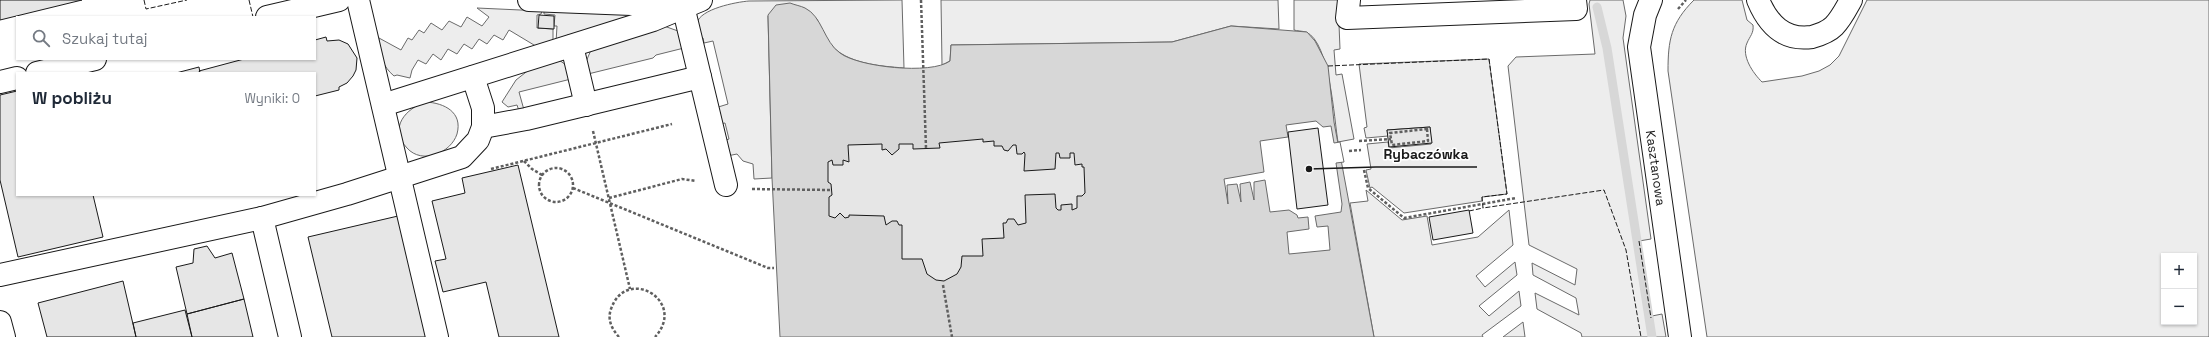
<!DOCTYPE html>
<html lang="pl">
<meta charset="utf-8">
<style>
body{margin:0;font-family:"Space Grotesk",sans-serif;background:#f2f2f3;color:#1f2937}
.controls{position:absolute;right:12px;bottom:12px;display:grid;overflow:hidden;border-radius:0px;box-shadow:0 1px 3px #0004}
.controls button{width:36px;height:36px;display:grid;place-items:center;padding:0;border:0;border-bottom:1px solid #e0e1e3;background:#fff;color:#1f2937;font:20px sans-serif}
.list{margin:0;padding:0;list-style:none}
h2{display:flex;justify-content:space-between;align-items:center;height:52px;margin:0;padding:0 16px;font-size:17px}
h2 small{font-size:13px;font-weight:400;color:#747a83}
.icon{flex:none;width:22px;height:22px;fill:none;stroke:currentColor;stroke-width:2;stroke-linecap:round;stroke-linejoin:round}
.map{position:relative;flex:none;width:2209px;height:337px;overflow:hidden}
.search{position:absolute;background:#fff;box-shadow:0 1px 3px #0004;left:16px;top:16px;width:300px;height:44px;display:flex;align-items:center;gap:10px;box-sizing:border-box;padding:0 14px;border-radius:0px;color:#747a83;font-size:15px}
.panel{position:absolute;background:#fff;box-shadow:0 1px 3px #0004;left:16px;top:72px;width:300px;height:124px;border-radius:0px}
.map>svg:first-child{display:block}
.green{fill:#ededed;stroke:#6a6a6a;fill-rule:evenodd}
.water{fill:#d7d7d7;stroke:#6a6a6a}
.pier{fill:#fff;stroke:#6a6a6a}
.lines{fill:none;stroke-linecap:round;stroke-linejoin:round}
.stream{stroke:#d7d7d7;stroke-width:9}
.building{fill:#e6e6e6;stroke:#1a1a1a}
.minor-casing{stroke:#1a1a1a;stroke-width:24}
.path{stroke:#5f5f5f;stroke-width:2.5;stroke-dasharray:3 2;stroke-linecap:butt}
.minor{stroke:#fff;stroke-width:22}
.fence{stroke:#1a1a1a;stroke-width:1;stroke-dasharray:5 2;stroke-linecap:butt}
.labels{text-anchor:middle;stroke-width:3;stroke-linejoin:round;paint-order:stroke}
.street-label{font-size:13px;fill:#1a1a1a;stroke:#fff}
.leader{fill:none;stroke:#1a1a1a;stroke-width:1.5}
.callout-dot{fill:#1a1a1a;stroke:#fff;stroke-width:1.5}
.callout-label{font-size:14px;text-anchor:middle;font-weight:bold;fill:#1a1a1a;stroke:#fff;stroke-width:3;stroke-linejoin:round;paint-order:stroke}
</style>
<div class="map">
<svg width="2209" height="337" viewBox="0 0 2209 337">
<rect width="100%" height="100%" fill="#fff"/>
<path class="green" d="M902,0L904,68C880,66 847,64 830,44C824,37 821,27 817,19L768,16L772,178L754,179L753,164L743,161L737,154L727,156L723,141L729,139L725,123L719,124L715,108L728,104L713,41L704,43L703,38L698,39C698,34 696,28 697,23C700,9 736,2 749,1Z
M941,0H1278L1279,29L1231,26L1172,42L951,45L950,61L942,65Z
M1294,0H1338L1340,49L1334,50L1336,75L1342,74L1354,139L1338,142C1334,119 1330,42 1306,32C1302,31 1297,31 1294,30Z
M1590,0H1623L1626,16L1623,38L1651,239L1639,241L1652,316L1662,314L1666,337H1582L1581,333L1537,309L1535,293L1579,315L1576,298L1533,275L1532,263L1575,285L1577,269L1529,245L1508,66L1516,57L1595,54L1589,4Z
M1694,0H1742L1747,20L1753,25C1754,33 1750,36 1747,43C1741,56 1753,73 1762,82L1802,76L1819,71L1830,65L1839,56L1867,0H2209V337H1707L1668,71C1668,40 1671,23 1694,0ZM2164,256H2194V322H2164Z
M477,8L542,11L541,14L537,15V28L553,29V43L539,48L509,30L503,40L494,35L487,44L479,39L472,49L464,44L457,54L448,49L441,60L433,54L426,64L418,60L412,70L410,78L397,75L394,76C383,67 377,52 379,38L401,50L408,38L412,40L419,30L424,33L431,23L442,30L449,21L461,27L467,17L482,26L489,17Z
M544,11L642,14L556,42L557,26H554L555,15L544,14Z
M664,26L678,31L684,48L656,55L653,58L588,74L585,64L591,50Z
M1489,59L1507,194L1482,197V201L1404,213L1372,187L1370,188L1366,170L1371,169L1367,144L1388,142L1389,148L1431,144L1430,127L1387,130L1388,136L1366,138L1364,128L1367,127L1359,64Z
M559,60L566,65L571,79L519,92L524,110L519,111L517,105L508,107L502,102L516,80L530,69Z
M426,102C444,103 463,112 457,134C451,153 422,165 407,148C388,128 406,108 426,102Z
M1366,190L1402,220L1427,216L1432,245L1478,237L1509,210L1513,245L1476,276L1485,287L1515,262L1517,275L1479,306L1489,316L1519,291L1521,306L1482,335L1483,337H1374L1350,203L1368,201Z
M1523,322L1525,337H1503Z"/>
<path class="water" d="M790,3C795,5 801,6 805,8C822,16 824,42 840,53C858,67 931,75 950,61L951,45L1172,42L1231,26L1307,32L1315,41L1328,66L1334,122L1374,337H780L772,178L768,15L776,5Z"/>
<path class="pier" d="M1316,121L1323,127L1331,126L1334,143L1340,142L1344,162L1336,163L1342,204L1341,212L1315,216L1317,227L1328,226L1330,250L1289,254L1287,232L1309,229L1308,217L1298,218L1297,215L1289,210L1270,212L1265,180L1254,182V200L1250,182L1240,184L1241,202L1237,184L1227,185L1228,204L1224,179L1264,172L1260,141L1288,137L1286,125Z"/>
<g class="lines">
<path class="stream" d="M1597,7L1607,48L1652,337"/>
</g>
<path class="building" d="M0,0H82L0,20Z
M539,15L554,16V29L538,28Z
M326,37L327,41L339,40L348,44L357,58L356,70L353,76L347,83L339,87V90L315,96V73H200L199,71L244,59H315V40Z
M199,67L200,73H176Z
M17,91V195H93L103,237L18,257L0,180V95Z
M1430,127L1432,143L1389,147L1387,130Z
M1318,128L1328,205L1297,209L1288,132Z
M983,139V142L994,141V146H1002L1004,150L1008,151L1013,145H1016L1017,154H1022L1024,152L1025,154L1024,171L1055,169L1056,153H1059L1060,158H1070V153H1074L1075,165L1082,164V167H1084L1085,193L1082,196H1077V208L1072,210V204L1061,205V210H1058L1056,208L1055,194L1025,195L1026,223L1018,225L1014,219H1008L1006,223H1003L1004,238L982,239L983,256H962L961,267L957,274L944,281L936,280L927,274L922,259H902V225H899L897,221H892L886,225L884,216L849,215V217L845,218L840,213L835,218L829,216V197L832,195L831,184L828,182V162L832,160L833,165H843V160L849,162L848,145L882,144V150L886,149L892,155L899,149V144H913V149L940,148L939,143Z
M518,165L559,337H499L486,282L443,292L435,261L446,259L432,201L465,193L462,178Z
M1469,210L1473,233L1433,240L1429,217Z
M398,216L427,337H332L308,237Z
M207,246L215,258L232,253L244,299L187,314L176,267L193,263L194,249Z
M123,281L136,337H47L38,303Z
M244,299L253,337H192L187,314Z
M185,310L192,337H136L133,323Z"/>
<g class="lines">
<g class="minor-casing">
<g id="minor">
<path d="M358,0L437,337"/>
<path d="M529,0L683,6L726,185"/>
<path d="M1349,0L1347,18L1576,9L1575,0"/>
<path id="s1" d="M1651,0L1645,15L1639,47L1680,337"/>
<path d="M1758,0C1768,24 1784,41 1812,37C1819,35 1828,32 1834,26C1841,19 1846,9 1851,0"/>
<path d="M267,17L339,0"/>
<path d="M572,46L586,105"/>
<path d="M37,73L95,59"/>
<path d="M473,77L483,108V127L526,119L700,77"/>
<path d="M0,82L17,78"/>
<path d="M383,105L653,20L701,0"/>
<path d="M262,218L290,337"/>
<path d="M0,275L262,218L347,194L462,157L478,140L483,127"/>
<path d="M0,322L4,337"/>
</g>
</g>
<path class="path" d="M921,0L926,148
M1678,9L1686,0
M1427,129L1428,141L1392,145L1390,133Z
M593,131L630,289
M1359,141L1391,139
M1349,151L1361,150
M524,161L532,169L542,175
M539 185a17 17 0 1 1 34 0a17 17 0 1 1-34 0Z
M491,169L672,124
M1364,170L1368,188L1404,218L1516,198
M573,188L768,268H774
M752,189L831,190
M609,198L682,179L696,181
M943,285L952,337
M619,337C612,329 607,320 611,309C626,265 688,301 655,337"/>
<use href="#minor" class="minor"/>
<path class="fence" d="M144,0L146,9L187,0
M249,0L253,17
M1328,66L1489,59L1507,194L1482,197L1483,208L1604,190L1626,250L1641,337
M1469,211L1483,208
M1639,241L1651,318"/>
</g>
<g class="labels">
<g class="street-label">
<text dy="5" stroke="none"><textPath href="#s1" startOffset="171">Kasztanowa</textPath></text>
</g>
</g>
<path class="leader" d="M1309 169L1376 167H1477"/>
<circle class="callout-dot" cx="1309" cy="169" r="4"/>
<g class="callout-label">
<text x="1426" y="159">Rybaczówka</text>
</g>
</svg>
<div class="controls">
<button>+</button>
<button>−</button>
</div>
<div class="search"><svg class="icon" aria-label="search" viewBox="0 0 24 24"><circle cx="10" cy="10" r="6"/><path d="M15 15l6 6"/></svg>Szukaj tutaj</div>
<section class="panel">
<h2>W pobliżu<small>Wyniki: 0</small></h2>
<ul class="list">
</ul>
</section>
</div>
